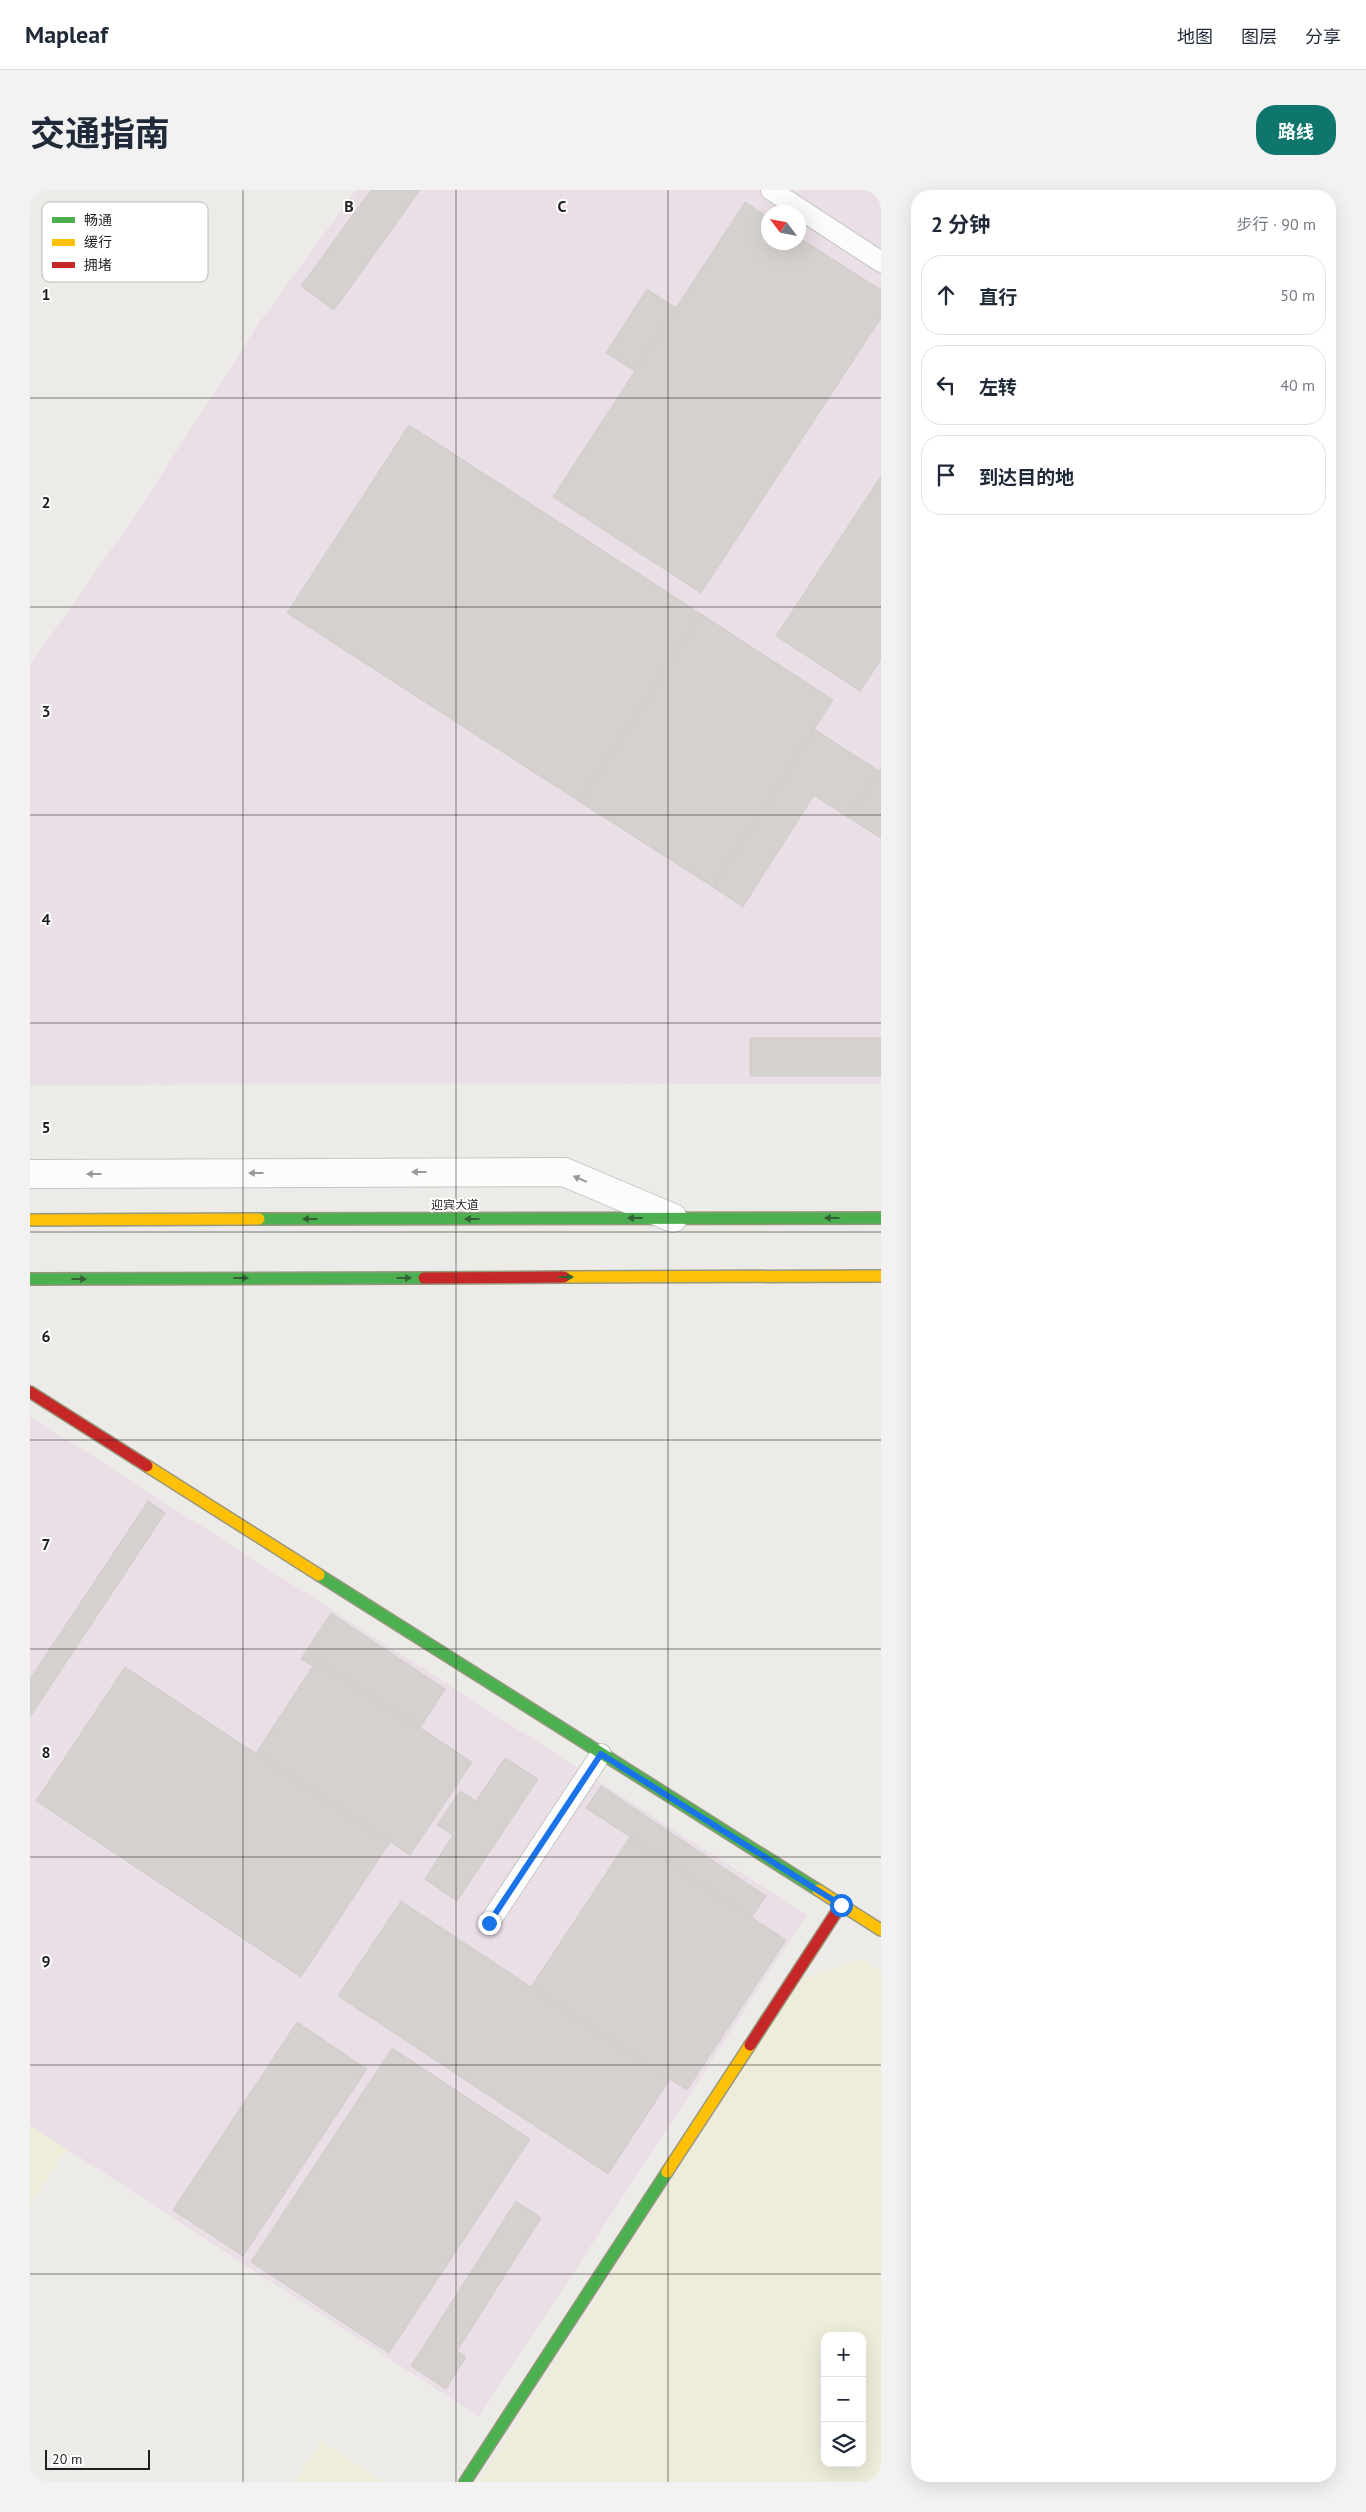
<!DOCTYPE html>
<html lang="zh">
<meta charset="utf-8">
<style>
body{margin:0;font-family:"PT Sans","Noto Sans SC",sans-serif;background:#f2f2f3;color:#1f2937}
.controls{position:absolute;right:15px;bottom:15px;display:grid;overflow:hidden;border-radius:10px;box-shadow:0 5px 20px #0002}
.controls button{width:45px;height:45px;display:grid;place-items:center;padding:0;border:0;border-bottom:1px solid #e0e1e3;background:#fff;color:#1f2937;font:25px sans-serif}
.compass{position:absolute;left:731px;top:15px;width:45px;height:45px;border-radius:50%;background:#fff;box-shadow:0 5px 20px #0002;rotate:302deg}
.scale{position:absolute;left:15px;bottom:12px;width:105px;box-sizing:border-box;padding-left:5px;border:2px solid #1f1f1f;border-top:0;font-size:14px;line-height:18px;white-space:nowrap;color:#1f1f1f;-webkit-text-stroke:4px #fff;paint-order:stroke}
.stop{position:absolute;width:15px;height:15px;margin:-11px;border:4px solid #1a73e8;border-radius:50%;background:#fff}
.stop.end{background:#1a73e8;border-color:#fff;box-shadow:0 1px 5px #0008}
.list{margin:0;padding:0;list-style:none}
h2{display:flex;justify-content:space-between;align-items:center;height:65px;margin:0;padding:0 20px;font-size:21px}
h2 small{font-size:16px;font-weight:400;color:#747a83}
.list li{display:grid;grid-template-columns:32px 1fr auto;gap:15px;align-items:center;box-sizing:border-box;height:80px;margin:0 10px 10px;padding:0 10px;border:1px solid #e0e1e3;border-radius:20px}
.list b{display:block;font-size:19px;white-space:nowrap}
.list em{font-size:16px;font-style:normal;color:#747a83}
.icon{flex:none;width:28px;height:28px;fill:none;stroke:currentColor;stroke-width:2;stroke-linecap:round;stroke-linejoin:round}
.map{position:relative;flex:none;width:851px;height:2292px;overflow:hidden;border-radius:20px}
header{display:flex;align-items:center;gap:30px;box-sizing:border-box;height:70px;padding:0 25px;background:#fff;border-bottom:1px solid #e0e1e3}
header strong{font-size:24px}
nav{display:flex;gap:28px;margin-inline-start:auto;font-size:18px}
.intro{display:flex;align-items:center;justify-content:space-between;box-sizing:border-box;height:120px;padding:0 30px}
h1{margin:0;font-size:35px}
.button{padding:12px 22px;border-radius:20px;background:#0f766e;color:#fff;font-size:18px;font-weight:700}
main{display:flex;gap:30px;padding:0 30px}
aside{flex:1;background:#fff;border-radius:20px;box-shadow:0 5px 20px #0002}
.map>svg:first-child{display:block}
.industrial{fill:#ebdfe7;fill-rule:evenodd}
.farmland{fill:#eeedda;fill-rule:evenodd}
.building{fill:#d4d1cf;stroke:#d0ccc9}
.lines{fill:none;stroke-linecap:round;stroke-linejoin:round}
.lane-casing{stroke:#c6c5c4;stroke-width:22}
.street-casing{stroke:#c6c5c4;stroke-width:30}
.fast-casing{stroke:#97977e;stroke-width:14}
.slow-casing{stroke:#97977e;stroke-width:14}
.jam-casing{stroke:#97977e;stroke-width:14}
.lane{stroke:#fcfcfc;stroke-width:20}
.street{stroke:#fcfcfc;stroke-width:28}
.fast{stroke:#4caf50;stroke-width:11}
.slow{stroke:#ffc107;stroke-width:11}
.jam{stroke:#c62828;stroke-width:11}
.oneway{fill:#999}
.oneway2{fill:#336035}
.route{stroke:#1a73e8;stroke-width:6}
.grid{fill:none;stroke:#1f1f1f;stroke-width:1;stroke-opacity:0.55}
.labels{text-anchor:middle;stroke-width:4;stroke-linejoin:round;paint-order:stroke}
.street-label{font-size:12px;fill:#1f1f1f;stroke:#fff}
.key{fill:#fff;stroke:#bcbcbc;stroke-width:1}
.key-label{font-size:14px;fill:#1f1f1f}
.grid-label{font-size:16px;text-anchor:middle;font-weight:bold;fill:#1f1f1f;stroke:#fff;stroke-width:4;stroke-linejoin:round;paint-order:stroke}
</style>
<header>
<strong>Mapleaf</strong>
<nav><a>地图</a><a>图层</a><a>分享</a></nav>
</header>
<div class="intro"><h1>交通指南</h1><a class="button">路线</a></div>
<main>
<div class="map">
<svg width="851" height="2292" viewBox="0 0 851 2292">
<rect width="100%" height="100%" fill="#edebe8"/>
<path class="industrial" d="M326,0H851V894L0,895V475L104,327L229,133ZM738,22H768V52H738Z
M0,1226L777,1725L449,2227L0,1935Z"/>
<path class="farmland" d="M832,1769L851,1781V2292H449L770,1790ZM795,2146H832V2273H795Z
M0,1935L37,1959L0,2015Z
M291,2251L355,2292H264Z"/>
<path class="building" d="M341,0H390L304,120L271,96Z
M715,12L738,27V52H768V47L851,100V128L671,403L523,307Z
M617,99L646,118L605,181L576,163Z
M379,235L671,424L550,612L257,423Z
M851,286V470L830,501L746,446Z
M671,424L803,510L683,697L550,612Z
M784,539L849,581L819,628L784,605L713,717L683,697Z
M851,578V648L819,628Z
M720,848H851V886H720Z
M118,1311L135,1323L0,1527V1489Z
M301,1423L415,1499L390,1538L287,1470L283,1476L271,1469Z
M287,1470L442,1572L380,1665L226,1563Z
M95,1477L360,1652L271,1787L6,1611Z
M475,1568L508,1589L427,1711L395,1689L423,1645L407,1635L430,1601L446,1611Z
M571,1596L736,1706L722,1727L556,1618Z
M600,1647L756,1750L657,1900L501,1797Z
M371,1711L640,1889L578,1984L308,1806Z
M267,1832L337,1879L213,2066L143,2020Z
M362,1858L500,1949L359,2163L221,2072Z
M486,2011L511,2028L427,2161L436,2167L416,2199L381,2176Z"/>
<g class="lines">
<g class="lane-casing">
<path id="lane" d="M741,0L851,72
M459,1733L571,1564"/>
</g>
<g class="street-casing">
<path id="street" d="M0,984L534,982L643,1028"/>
</g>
<g class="fast-casing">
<path id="fast" d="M229,1029L851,1028
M0,1089L394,1088
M289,1385L788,1700
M435,2292L637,1982"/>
</g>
<g class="slow-casing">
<path id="slow" d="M0,1030L229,1029
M534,1087L851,1086
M117,1276L289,1385
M788,1700L851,1740
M637,1982L720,1855"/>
</g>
<g class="jam-casing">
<path id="jam" d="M394,1088L534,1087
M0,1202L117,1276
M720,1855L811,1715"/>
</g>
<use href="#lane" class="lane"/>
<use href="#street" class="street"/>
<use href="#fast" class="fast"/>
<use href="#slow" class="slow"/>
<use href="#jam" class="jam"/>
</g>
<defs><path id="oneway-solid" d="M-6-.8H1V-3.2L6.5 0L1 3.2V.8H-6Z" transform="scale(1.25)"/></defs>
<g class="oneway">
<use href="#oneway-solid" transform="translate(389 982) rotate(180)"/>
<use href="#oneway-solid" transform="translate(226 983) rotate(180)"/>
<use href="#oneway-solid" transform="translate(64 984) rotate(180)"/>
<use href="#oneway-solid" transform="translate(550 989) rotate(-157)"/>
</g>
<g class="oneway2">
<use href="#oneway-solid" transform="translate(605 1028) rotate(180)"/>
<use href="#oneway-solid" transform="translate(802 1028) rotate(180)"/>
<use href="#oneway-solid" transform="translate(280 1029) rotate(180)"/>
<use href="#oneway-solid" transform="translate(442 1029) rotate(180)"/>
<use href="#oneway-solid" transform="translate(536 1087)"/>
<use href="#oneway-solid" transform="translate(211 1088)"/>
<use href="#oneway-solid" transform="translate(374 1088)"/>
<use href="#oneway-solid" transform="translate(49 1089)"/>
</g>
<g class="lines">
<path class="route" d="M459,1733L571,1564L811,1715"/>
</g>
<path class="grid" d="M213,0V2292M426,0V2292M638,0V2292M0,208H851M0,417H851M0,625H851M0,833H851M0,1042H851M0,1250H851M0,1459H851M0,1667H851M0,1875H851M0,2084H851"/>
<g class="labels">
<g class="street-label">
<text x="425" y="1019">迎宾大道</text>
</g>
</g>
<rect x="12" y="12" width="166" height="80" rx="8" class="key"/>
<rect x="22" y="27" width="23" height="6" fill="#4caf50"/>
<rect x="22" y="49" width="23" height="7" fill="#ffc107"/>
<rect x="22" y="72" width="23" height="6" fill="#c62828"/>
<g class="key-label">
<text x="54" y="35">畅通</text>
<text x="54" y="57">缓行</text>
<text x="54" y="80">拥堵</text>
</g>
<g class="grid-label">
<text x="319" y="22">B</text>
<text x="532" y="22">C</text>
<text x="16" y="110">1</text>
<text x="16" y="318">2</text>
<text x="16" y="527">3</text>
<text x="16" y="735">4</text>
<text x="16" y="943">5</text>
<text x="16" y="1152">6</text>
<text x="16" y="1360">7</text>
<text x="16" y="1568">8</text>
<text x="16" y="1777">9</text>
</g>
</svg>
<div class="controls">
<button>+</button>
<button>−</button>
<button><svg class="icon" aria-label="layers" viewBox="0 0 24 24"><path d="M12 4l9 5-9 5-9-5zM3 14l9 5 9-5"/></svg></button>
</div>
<svg class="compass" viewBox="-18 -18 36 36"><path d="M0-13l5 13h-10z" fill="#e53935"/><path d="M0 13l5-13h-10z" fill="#747a83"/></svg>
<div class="scale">20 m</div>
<div class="stop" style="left:811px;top:1715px"></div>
<div class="stop end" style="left:459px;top:1733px"></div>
</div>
<aside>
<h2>2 分钟<small>步行 · 90 m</small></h2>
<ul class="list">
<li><svg class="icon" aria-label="ahead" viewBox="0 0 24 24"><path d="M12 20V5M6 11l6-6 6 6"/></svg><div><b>直行</b></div><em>50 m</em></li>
<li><svg class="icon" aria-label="left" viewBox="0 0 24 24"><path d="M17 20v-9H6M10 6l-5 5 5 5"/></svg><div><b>左转</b></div><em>40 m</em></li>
<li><svg class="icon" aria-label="arrive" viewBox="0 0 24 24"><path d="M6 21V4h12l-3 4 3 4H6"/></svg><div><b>到达目的地</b></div></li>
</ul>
</aside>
</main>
